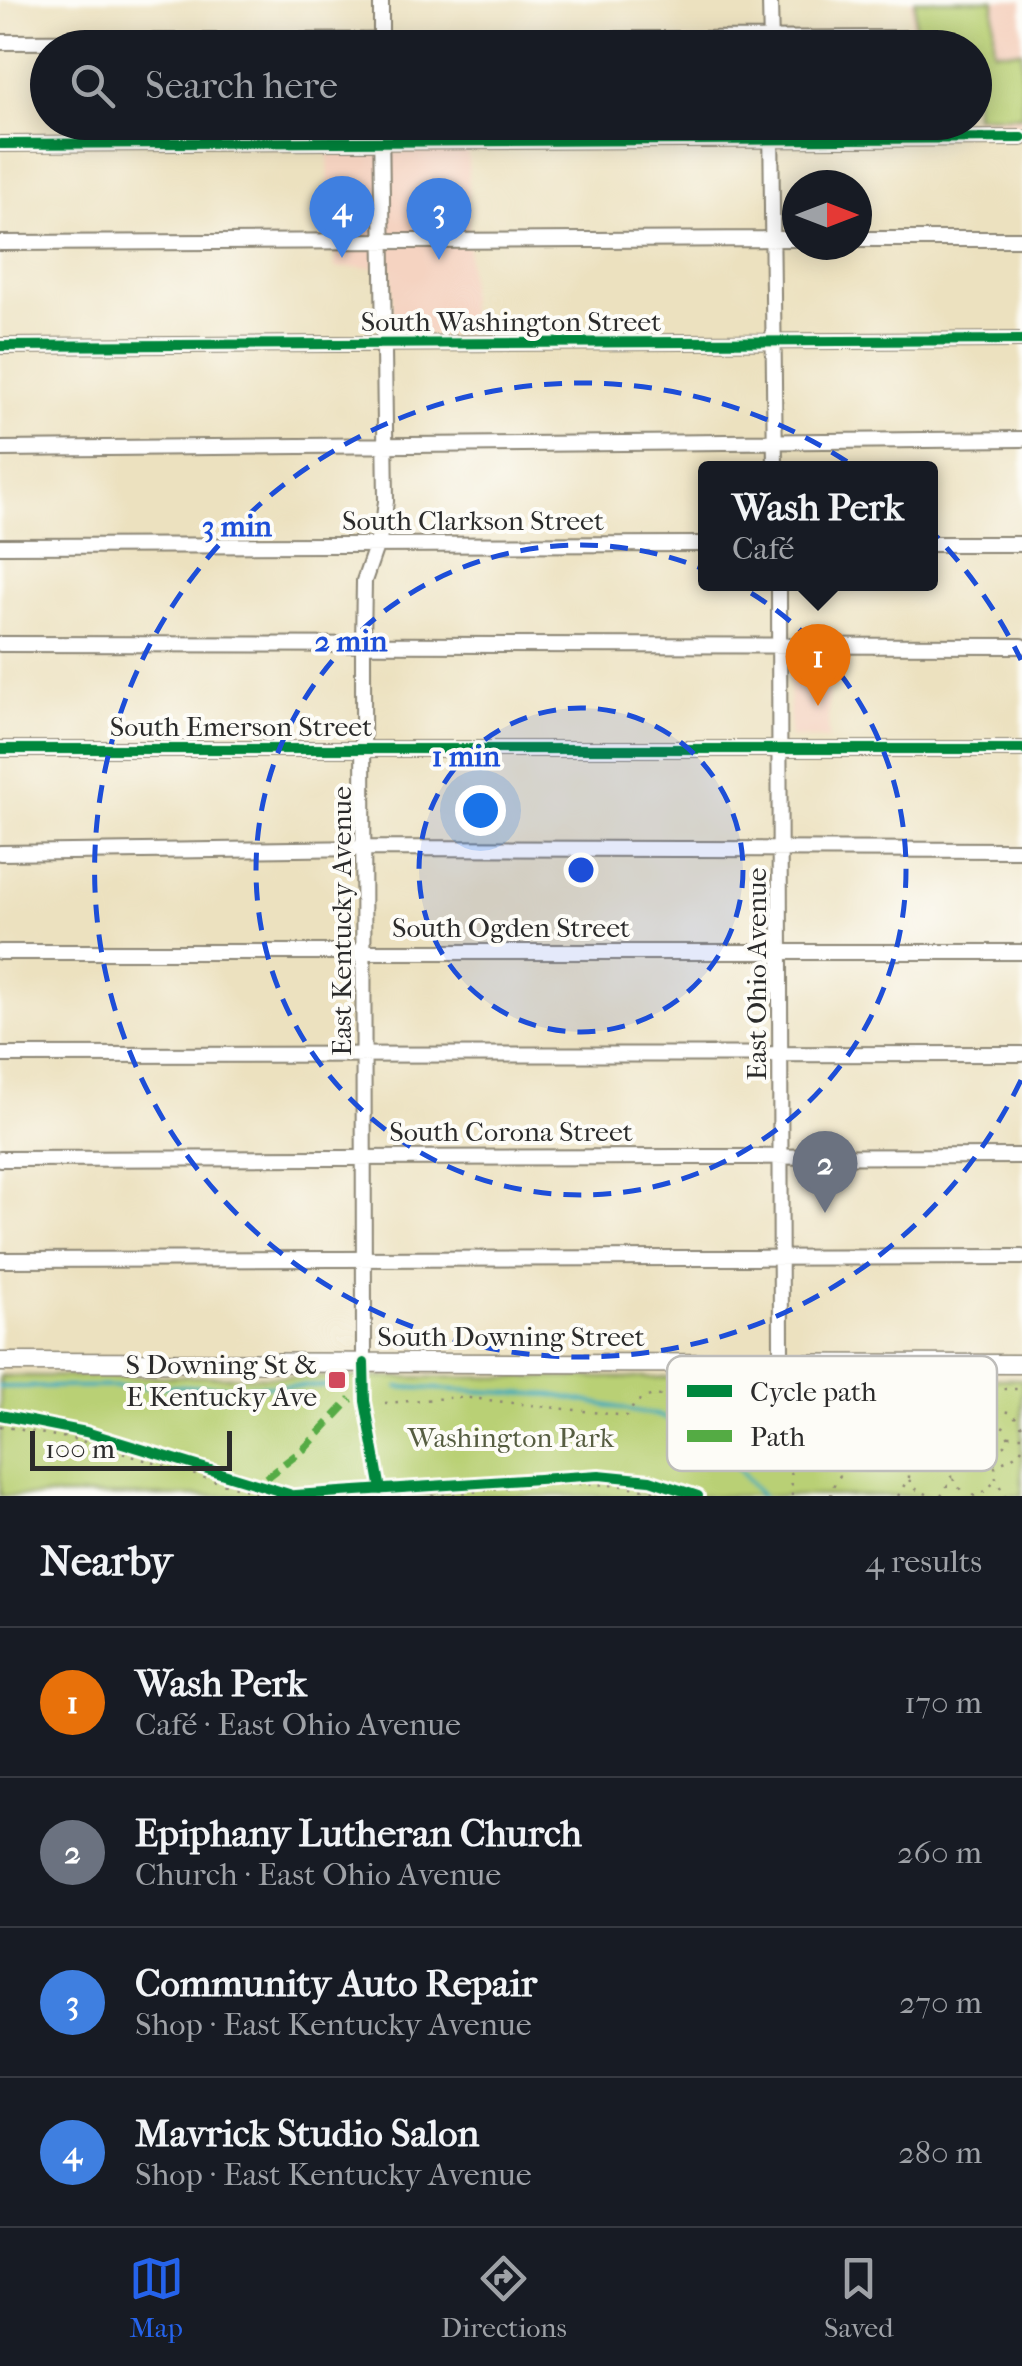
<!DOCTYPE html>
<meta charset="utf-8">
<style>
body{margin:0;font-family:"IM FELL French Canon",serif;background:#20242c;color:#f1f3f6}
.compass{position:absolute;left:782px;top:170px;width:90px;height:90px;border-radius:50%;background:#171b24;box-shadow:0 5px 25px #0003;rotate:90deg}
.scale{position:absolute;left:30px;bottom:25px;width:202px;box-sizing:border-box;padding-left:10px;border:5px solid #2b2b2b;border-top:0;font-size:28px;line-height:35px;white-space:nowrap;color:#2b2b2b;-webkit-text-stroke:8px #fdfcf7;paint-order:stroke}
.you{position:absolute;left:480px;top:810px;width:35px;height:35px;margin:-25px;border:8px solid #fff;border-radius:50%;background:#1a73e8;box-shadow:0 0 0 15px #1a73e833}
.badge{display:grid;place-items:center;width:65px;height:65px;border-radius:50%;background:#2563eb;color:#fff;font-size:32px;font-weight:700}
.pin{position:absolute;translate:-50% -82px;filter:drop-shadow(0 2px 5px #0008)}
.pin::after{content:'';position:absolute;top:52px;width:35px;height:30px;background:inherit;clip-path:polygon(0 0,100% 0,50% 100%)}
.popup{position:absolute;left:698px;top:461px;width:240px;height:130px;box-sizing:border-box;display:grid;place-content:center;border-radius:10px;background:#171b24;filter:drop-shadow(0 2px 8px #0005);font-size:32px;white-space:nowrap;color:#9ea1a6}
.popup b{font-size:38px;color:#f1f3f6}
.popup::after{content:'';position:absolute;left:50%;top:100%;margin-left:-20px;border:20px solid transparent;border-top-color:#171b24}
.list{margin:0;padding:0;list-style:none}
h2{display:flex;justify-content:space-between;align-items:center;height:130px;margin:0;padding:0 40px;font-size:42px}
h2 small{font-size:32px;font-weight:400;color:#9ea1a6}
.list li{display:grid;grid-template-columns:65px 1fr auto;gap:30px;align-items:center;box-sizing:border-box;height:150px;padding:0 40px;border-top:2px solid #363941}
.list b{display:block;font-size:38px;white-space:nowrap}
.list p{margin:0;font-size:32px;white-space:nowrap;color:#9ea1a6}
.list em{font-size:32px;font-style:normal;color:#9ea1a6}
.icon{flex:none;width:55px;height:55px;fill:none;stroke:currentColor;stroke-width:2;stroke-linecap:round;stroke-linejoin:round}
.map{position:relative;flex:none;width:1022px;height:1496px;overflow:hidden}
.search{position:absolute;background:#171b24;box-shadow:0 5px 25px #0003;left:30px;right:30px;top:30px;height:110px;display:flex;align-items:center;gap:25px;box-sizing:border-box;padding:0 35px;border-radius:55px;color:#9ea1a6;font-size:38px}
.sheet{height:730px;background:#171b24}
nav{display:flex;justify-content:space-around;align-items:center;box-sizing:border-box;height:140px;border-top:2px solid #363941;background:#171b24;font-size:28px;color:#9ea1a6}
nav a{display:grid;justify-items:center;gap:5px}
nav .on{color:#2563eb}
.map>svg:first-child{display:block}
.built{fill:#f5d3c1}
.green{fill:#b9d074;stroke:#727e50;stroke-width:2.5}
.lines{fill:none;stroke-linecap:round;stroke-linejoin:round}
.stream{stroke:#3dabbb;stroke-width:4}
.minor-casing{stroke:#8c8675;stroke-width:18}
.major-casing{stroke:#8c8675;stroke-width:21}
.path{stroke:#8c8675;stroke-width:2.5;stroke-dasharray:2.5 8;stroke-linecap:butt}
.minor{stroke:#fff;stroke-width:14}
.major{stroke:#fff;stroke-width:18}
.quiet{stroke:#54ab44;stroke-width:8;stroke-dasharray:15 8;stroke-linecap:butt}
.cycleway-casing{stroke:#fdfcf7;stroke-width:16}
.cycleway{stroke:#00873e;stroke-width:10}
.ring{fill:none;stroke:#1d4ed8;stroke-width:5;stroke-dasharray:18 12}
.poi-dot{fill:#d1495b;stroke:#fdfcf7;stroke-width:4}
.labels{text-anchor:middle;stroke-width:8;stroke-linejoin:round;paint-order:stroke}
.street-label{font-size:28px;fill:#2b2b2b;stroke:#fdfcf7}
.poi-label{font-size:28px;fill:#2b2b2b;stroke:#fdfcf7;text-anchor:end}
.park-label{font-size:28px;fill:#565d41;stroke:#fdfcf7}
.key{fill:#fdfcf7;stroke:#bebdba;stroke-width:2.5}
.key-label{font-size:28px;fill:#2b2b2b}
.centre{fill:#1d4ed8;stroke:#fdfcf7;stroke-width:5}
.ring-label{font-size:30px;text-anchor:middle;font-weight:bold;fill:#1d4ed8;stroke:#fdfcf7;stroke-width:8;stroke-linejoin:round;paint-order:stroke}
</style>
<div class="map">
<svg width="1022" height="1496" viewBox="0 0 1022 1496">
<rect width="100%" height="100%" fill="#fdfcf7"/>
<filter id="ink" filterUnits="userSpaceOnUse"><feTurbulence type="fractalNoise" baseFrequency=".01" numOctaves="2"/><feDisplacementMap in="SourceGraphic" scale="20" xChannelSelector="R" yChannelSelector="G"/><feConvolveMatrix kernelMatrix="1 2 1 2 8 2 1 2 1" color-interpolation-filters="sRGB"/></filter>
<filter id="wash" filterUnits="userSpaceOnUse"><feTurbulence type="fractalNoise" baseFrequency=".0048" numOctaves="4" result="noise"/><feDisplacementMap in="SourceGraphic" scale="40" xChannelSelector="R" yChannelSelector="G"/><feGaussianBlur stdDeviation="2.25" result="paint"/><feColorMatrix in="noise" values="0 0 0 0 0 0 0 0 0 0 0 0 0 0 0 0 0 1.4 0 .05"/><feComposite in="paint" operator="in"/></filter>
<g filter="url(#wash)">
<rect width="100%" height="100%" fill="#ece1bf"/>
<path class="built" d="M911,0H1022V125L912,127V123L974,122V48L912,47Z
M468,151L469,334L401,335L393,331L392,267L335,268V245H329L328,153Z
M789,667L828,668V739L790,737Z"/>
<path class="green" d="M915,0H994V51H1022V116H975L974,48L915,47Z
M0,1376L1022,1379V1496H0Z"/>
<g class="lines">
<path class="stream" d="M0,1387L338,1386
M398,1387L553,1395L656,1415L710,1436L762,1496"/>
</g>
</g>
<g filter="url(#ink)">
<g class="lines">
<g class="minor-casing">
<path id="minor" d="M381,0V48
M770,0L771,48
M0,42L909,38
M771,122L775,468
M0,144L1022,138
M857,239H1022
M0,243L797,239
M0,346L1022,340
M0,449L1022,439
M930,544H1022
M0,546L706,544
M779,584L781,1364
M0,644L1022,646
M0,749H1022
M0,853L364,848L1022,850
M0,952H1022
M0,1055L1022,1054
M0,1159L1022,1156
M0,1260L1022,1257
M364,1363L363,645L364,581L383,526L386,501L381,122"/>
</g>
<g class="major-casing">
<path id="major" d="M0,1362L1022,1364"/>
</g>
<path class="path" d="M789,1378L792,1496
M791,1395C816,1407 834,1430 862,1435C872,1437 885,1435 895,1435
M385,1403L461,1397L627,1416L636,1402L652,1395L691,1399L737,1394L789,1395L813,1390L1022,1389
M909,1421L996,1422L1005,1428L1009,1438L1005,1445L995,1450H909L897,1443C891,1428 903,1428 909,1421Z
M0,1426L78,1440L266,1496
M1009,1436H1022
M847,1453L861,1437
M909,1463C893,1463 882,1452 880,1435L888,1417L909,1406H996L995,1409L1012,1413L1022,1426
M909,1465C939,1465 1005,1474 1022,1448
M995,1466L996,1479L1005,1496
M953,1479L965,1496
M909,1480L916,1489L931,1496
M432,1496C512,1489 595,1473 675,1496
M831,1496C832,1485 835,1483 841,1474C850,1457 842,1442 835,1426
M898,1496L909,1477V1452
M941,1496L952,1478V1452
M973,1496L986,1491L995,1481"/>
<use href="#minor" class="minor"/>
<use href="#major" class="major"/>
<path class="quiet" d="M266,1478L305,1448L351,1399"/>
<g class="cycleway-casing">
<path id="cycleway" d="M0,144L1022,138
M0,346L1022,340
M0,749H1022
M364,1363L365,1401L381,1490
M0,1415L86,1432L289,1494
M280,1496L599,1475L650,1480L698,1496"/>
</g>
<use href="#cycleway" class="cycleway"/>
</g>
</g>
<circle cx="581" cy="870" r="162" fill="#1d4ed8" fill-opacity=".12"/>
<g class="ring">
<circle cx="581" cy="870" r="162"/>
<circle cx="581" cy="870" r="325"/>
<path d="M1021 1080A487 487 0 1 1 1021 660"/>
</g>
<rect class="poi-dot" x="327" y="1370" width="20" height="20" rx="5"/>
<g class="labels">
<g class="street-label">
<text x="511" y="331">South Washington Street</text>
<text x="473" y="530">South Clarkson Street</text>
<text x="241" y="736">South Emerson Street</text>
<text transform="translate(341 921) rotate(-90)" y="10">East Kentucky Avenue</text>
<text x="511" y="937">South Ogden Street</text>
<text transform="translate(756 974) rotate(-90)" y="10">East Ohio Avenue</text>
<text x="511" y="1141">South Corona Street</text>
<text x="511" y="1346">South Downing Street</text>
</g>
<g class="poi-label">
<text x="317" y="1374">S Downing St &amp;<tspan x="317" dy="32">E Kentucky Ave</tspan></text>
</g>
<g class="park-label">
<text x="511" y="1447">Washington Park</text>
</g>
</g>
<rect x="667" y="1356" width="330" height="115" rx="15" class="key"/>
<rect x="687" y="1385" width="45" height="12" fill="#00873e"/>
<rect x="687" y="1430" width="45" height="12" fill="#54ab44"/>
<g class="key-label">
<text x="750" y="1401">Cycle path</text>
<text x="750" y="1446">Path</text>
</g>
<circle cx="581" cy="870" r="15" class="centre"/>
<g class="ring-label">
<text x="237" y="536">3 min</text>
<text x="351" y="651">2 min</text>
<text x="466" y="766">1 min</text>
</g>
</svg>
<svg class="compass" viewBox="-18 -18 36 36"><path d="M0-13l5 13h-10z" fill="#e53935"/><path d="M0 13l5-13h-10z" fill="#9ea1a6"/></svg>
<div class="scale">100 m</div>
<div class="you"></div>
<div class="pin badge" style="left:818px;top:706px;background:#e8710a">1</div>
<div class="popup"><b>Wash Perk</b>Café</div>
<div class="pin badge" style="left:825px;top:1213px;background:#6b7280">2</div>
<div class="pin badge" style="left:439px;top:260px;background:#3f7fe0">3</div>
<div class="pin badge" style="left:342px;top:258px;background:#3f7fe0">4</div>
<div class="search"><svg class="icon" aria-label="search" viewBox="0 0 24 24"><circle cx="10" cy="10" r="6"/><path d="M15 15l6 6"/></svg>Search here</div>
</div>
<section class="sheet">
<h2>Nearby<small>4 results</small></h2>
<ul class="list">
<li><span class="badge" style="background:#e8710a">1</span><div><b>Wash Perk</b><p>Café · East Ohio Avenue</p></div><em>170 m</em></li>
<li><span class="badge" style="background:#6b7280">2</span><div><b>Epiphany Lutheran Church</b><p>Church · East Ohio Avenue</p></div><em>260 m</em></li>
<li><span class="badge" style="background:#3f7fe0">3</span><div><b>Community Auto Repair</b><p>Shop · East Kentucky Avenue</p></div><em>270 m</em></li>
<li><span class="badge" style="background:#3f7fe0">4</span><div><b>Mavrick Studio Salon</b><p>Shop · East Kentucky Avenue</p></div><em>280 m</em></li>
</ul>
</section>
<nav>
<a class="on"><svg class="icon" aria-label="map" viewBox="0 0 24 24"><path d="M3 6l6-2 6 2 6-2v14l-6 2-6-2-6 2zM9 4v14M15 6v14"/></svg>Map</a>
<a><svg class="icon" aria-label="directions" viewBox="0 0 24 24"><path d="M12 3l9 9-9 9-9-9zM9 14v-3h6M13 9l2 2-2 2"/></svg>Directions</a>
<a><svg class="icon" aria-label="saved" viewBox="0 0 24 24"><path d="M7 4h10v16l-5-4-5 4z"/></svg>Saved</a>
</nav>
